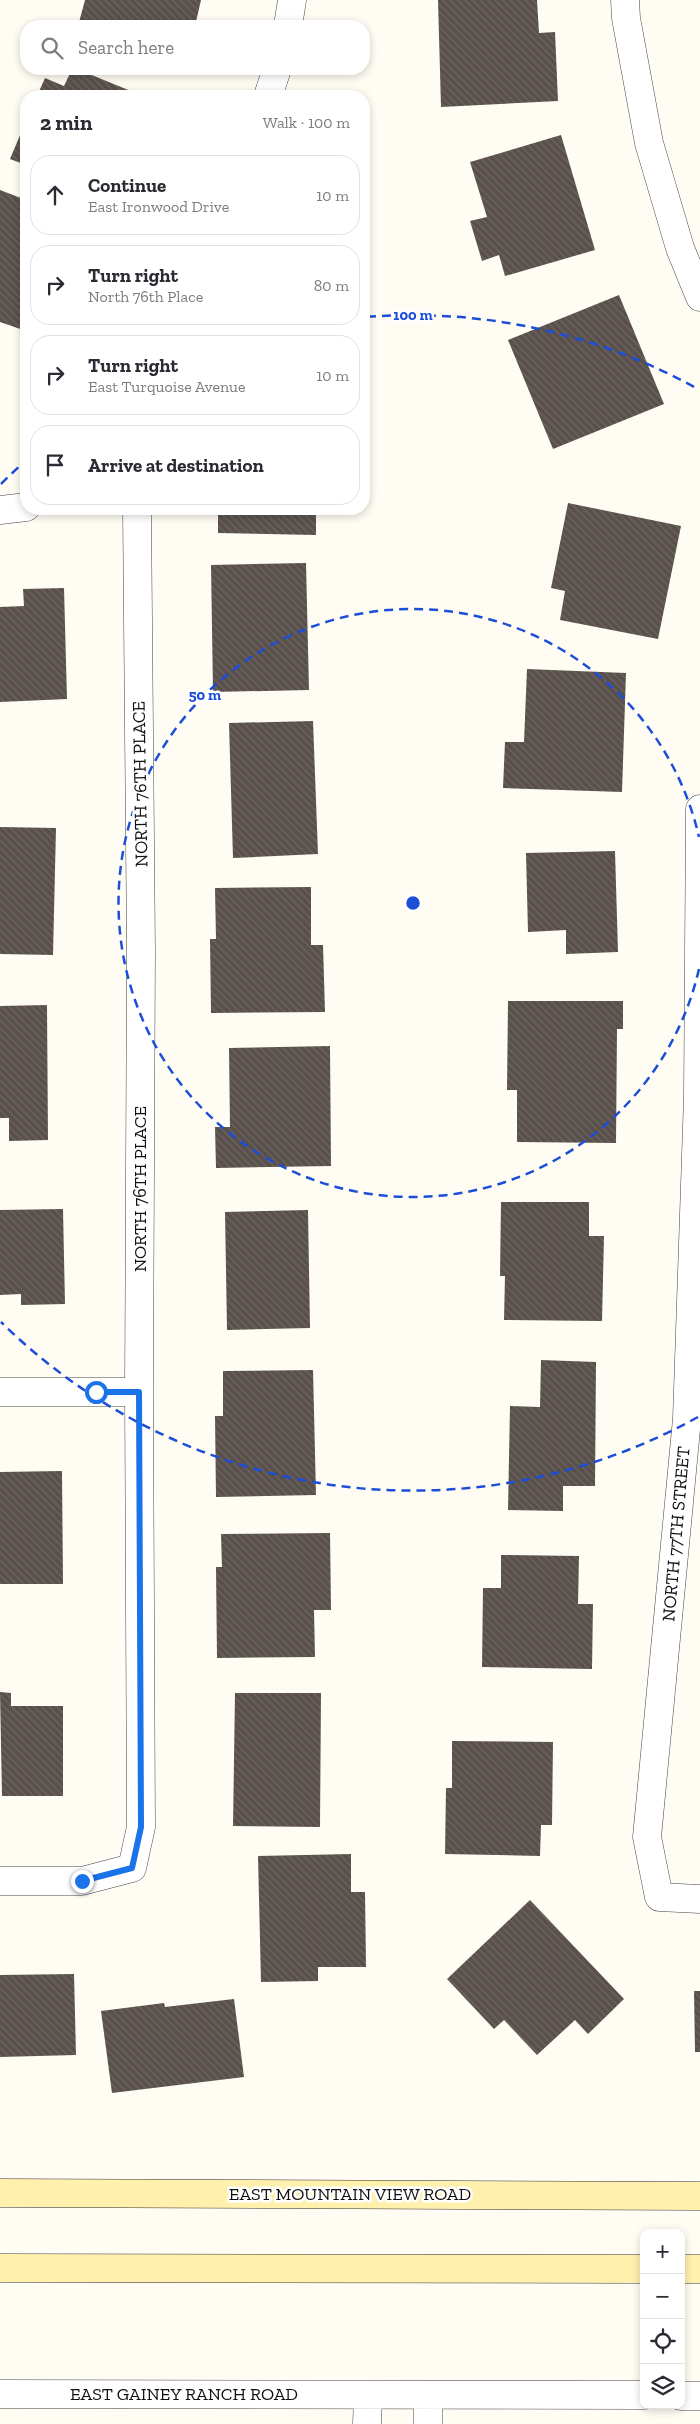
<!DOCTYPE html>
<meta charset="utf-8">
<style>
body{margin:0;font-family:"Zilla Slab",serif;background:#f2f2f3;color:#2b2b33}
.controls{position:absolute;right:15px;bottom:15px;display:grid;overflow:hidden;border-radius:10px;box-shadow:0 2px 8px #0003}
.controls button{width:45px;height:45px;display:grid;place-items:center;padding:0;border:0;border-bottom:1px solid #e1e1e2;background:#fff;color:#2b2b33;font:25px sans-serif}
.stop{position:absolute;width:15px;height:15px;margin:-11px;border:4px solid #1a73e8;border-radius:50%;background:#fff}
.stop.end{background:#1a73e8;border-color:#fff;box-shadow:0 1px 5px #0008}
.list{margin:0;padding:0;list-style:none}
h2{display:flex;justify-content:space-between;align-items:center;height:65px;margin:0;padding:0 20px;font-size:21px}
h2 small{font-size:16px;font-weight:400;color:#7c7c81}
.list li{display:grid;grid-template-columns:32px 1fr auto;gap:15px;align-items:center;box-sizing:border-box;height:80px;margin:0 10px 10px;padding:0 10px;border:1px solid #e1e1e2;border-radius:20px}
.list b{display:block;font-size:19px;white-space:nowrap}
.list p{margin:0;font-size:16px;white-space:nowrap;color:#7c7c81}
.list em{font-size:16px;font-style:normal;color:#7c7c81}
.icon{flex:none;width:28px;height:28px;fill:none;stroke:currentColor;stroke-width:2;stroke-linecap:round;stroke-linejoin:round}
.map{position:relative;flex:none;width:700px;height:2424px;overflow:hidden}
.search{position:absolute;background:#fff;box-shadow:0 2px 8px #0003;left:20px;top:20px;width:350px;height:55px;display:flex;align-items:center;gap:12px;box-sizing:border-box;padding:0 18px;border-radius:20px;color:#7c7c81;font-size:19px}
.panel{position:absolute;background:#fff;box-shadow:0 2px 8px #0003;left:20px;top:90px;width:350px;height:425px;border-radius:20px}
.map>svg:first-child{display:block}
.building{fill:url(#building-back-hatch)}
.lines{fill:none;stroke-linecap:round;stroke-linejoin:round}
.street-casing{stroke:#434343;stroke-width:29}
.secondary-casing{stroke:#323232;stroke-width:29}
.street{stroke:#fff;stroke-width:28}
.secondary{stroke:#fff0ae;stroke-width:28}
.route{stroke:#1a73e8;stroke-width:6}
.ring{fill:none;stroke:#1d4ed8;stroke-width:2.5;stroke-dasharray:9 6}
.labels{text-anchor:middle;stroke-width:5;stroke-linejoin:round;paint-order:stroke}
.street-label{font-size:18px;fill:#101010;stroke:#fff}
.centre{fill:#1d4ed8;stroke:#fff;stroke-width:2.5}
.ring-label{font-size:15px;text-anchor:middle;font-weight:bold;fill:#1d4ed8;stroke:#fff;stroke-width:5;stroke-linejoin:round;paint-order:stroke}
</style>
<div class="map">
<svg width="700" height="2424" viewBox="0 0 700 2424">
<defs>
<pattern id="building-back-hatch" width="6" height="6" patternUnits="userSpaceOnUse" patternTransform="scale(1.25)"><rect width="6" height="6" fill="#59504c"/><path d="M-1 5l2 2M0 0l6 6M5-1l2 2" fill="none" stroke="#6c6561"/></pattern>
</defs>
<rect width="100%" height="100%" fill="#fffcf3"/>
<path class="building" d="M85,0H201L195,26H78Z
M438,0H537L539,33L555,32L558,101L441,107Z
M72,69H77L143,96H37L45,78L64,86Z
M26,121V165L10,159Z
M561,135L595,250L505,276L499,255L482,261L470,221L487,217L470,162Z
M0,190L26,200V331L0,322Z
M619,295L664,404L553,449L508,340Z
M568,503L681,526L658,639L560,620L565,591L551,588Z
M218,509H316V535L218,533Z
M306,563L309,690L213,692L211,565Z
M64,588L67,699L0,702V607L24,606L23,589Z
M527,669L626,673L622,792L503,788L505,742H524Z
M313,721L318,854L233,858L229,723Z
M0,827L56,828L53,955L0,954Z
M615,851L618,952L566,954V930L528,932L526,853Z
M311,887V945H323L325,1012L211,1013L210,939H216L215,888Z
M508,1001H623V1029H617L616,1143L517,1142V1090H507Z
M47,1005L48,1140L9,1141V1118H0V1006Z
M330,1046L331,1166L216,1168L215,1127H230L229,1048Z
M501,1202H589V1236H604L602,1321L504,1320L505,1276H500Z
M63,1209L65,1304L21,1305V1294L0,1295V1210Z
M308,1210L310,1328L227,1330L225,1212Z
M541,1360L596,1362L595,1486H563V1511L508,1510L510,1406L540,1407Z
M313,1370L316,1495L216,1497L215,1416H223V1371Z
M62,1471L63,1584H0V1472Z
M330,1533L331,1610H314L315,1657L217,1658L216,1567H222L221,1534Z
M501,1555L579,1556L578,1604H593L592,1669L482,1667L483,1588H501Z
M0,1692L11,1693V1706H63V1796H2Z
M235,1693H321L320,1827L233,1826Z
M452,1741L553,1742L552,1825H541L540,1856L445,1854L446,1788H452Z
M351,1854V1892H365L366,1967H318V1981L261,1982L258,1856Z
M530,1900L624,1999L588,2034L575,2020L537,2055L504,2020L494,2029L447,1979Z
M74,1974L76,2055L0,2057V1975Z
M694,1991H700V2052H695Z
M234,1999L244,2077L112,2093L101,2011L164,2003L165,2007Z"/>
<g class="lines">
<g class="street-casing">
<path id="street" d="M625,0L626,18L649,143L680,248L700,297
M288,26L292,0
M268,96L277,69
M0,510L26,507
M700,809L698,1097L687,1419L647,1837L659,1897L700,1899
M0,1392H139
M0,1881H82L132,1868L141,1827L139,1392L141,951L137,509
M0,2394L644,2395
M681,2396H700
M367,2424L368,2395
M428,2424V2395"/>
</g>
<g class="secondary-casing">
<path id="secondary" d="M0,2193L700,2196
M0,2268L644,2269
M681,2269H700"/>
</g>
<use href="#street" class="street"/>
<use href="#secondary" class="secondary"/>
</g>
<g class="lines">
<path class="route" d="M82,1881L132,1868L141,1827L139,1392H96"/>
</g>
<g class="ring">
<path d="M699 969A294 294 0 1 1 699 837"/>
<path d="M698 1417A588 588 0 0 1 1 1322M1 484A588 588 0 0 1 23 463M367 317A588 588 0 0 1 698 389"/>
</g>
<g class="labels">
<g class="street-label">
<text transform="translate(140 784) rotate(-91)" y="6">NORTH 76TH PLACE</text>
<text transform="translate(140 1189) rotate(-90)" y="6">NORTH 76TH PLACE</text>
<text transform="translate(676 1534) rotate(-85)" y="6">NORTH 77TH STREET</text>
<text x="350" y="2200">EAST MOUNTAIN VIEW ROAD</text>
<text x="184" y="2400">EAST GAINEY RANCH ROAD</text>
</g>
</g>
<circle cx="413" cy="903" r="8" class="centre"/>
<g class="ring-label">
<text x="413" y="320">100 m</text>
<text x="205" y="700">50 m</text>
</g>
</svg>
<div class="controls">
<button>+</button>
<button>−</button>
<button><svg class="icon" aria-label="locate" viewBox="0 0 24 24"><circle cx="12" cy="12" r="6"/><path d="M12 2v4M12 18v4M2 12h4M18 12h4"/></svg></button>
<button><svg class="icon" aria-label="layers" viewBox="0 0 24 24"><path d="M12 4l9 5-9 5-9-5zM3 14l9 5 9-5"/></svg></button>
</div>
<div class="stop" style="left:96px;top:1392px"></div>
<div class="stop end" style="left:82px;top:1881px"></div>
<div class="search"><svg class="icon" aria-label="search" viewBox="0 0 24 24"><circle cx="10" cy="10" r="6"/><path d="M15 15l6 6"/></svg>Search here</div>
<section class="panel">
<h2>2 min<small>Walk · 100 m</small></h2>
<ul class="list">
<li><svg class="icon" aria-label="ahead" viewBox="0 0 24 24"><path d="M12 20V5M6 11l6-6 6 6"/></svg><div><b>Continue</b><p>East Ironwood Drive</p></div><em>10 m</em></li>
<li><svg class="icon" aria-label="right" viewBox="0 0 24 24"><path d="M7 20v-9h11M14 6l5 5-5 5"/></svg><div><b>Turn right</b><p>North 76th Place</p></div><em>80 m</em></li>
<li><svg class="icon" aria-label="right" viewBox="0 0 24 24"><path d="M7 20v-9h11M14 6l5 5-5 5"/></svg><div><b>Turn right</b><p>East Turquoise Avenue</p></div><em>10 m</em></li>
<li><svg class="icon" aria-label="arrive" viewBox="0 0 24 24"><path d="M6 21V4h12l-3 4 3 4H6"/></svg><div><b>Arrive at destination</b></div></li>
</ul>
</section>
</div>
